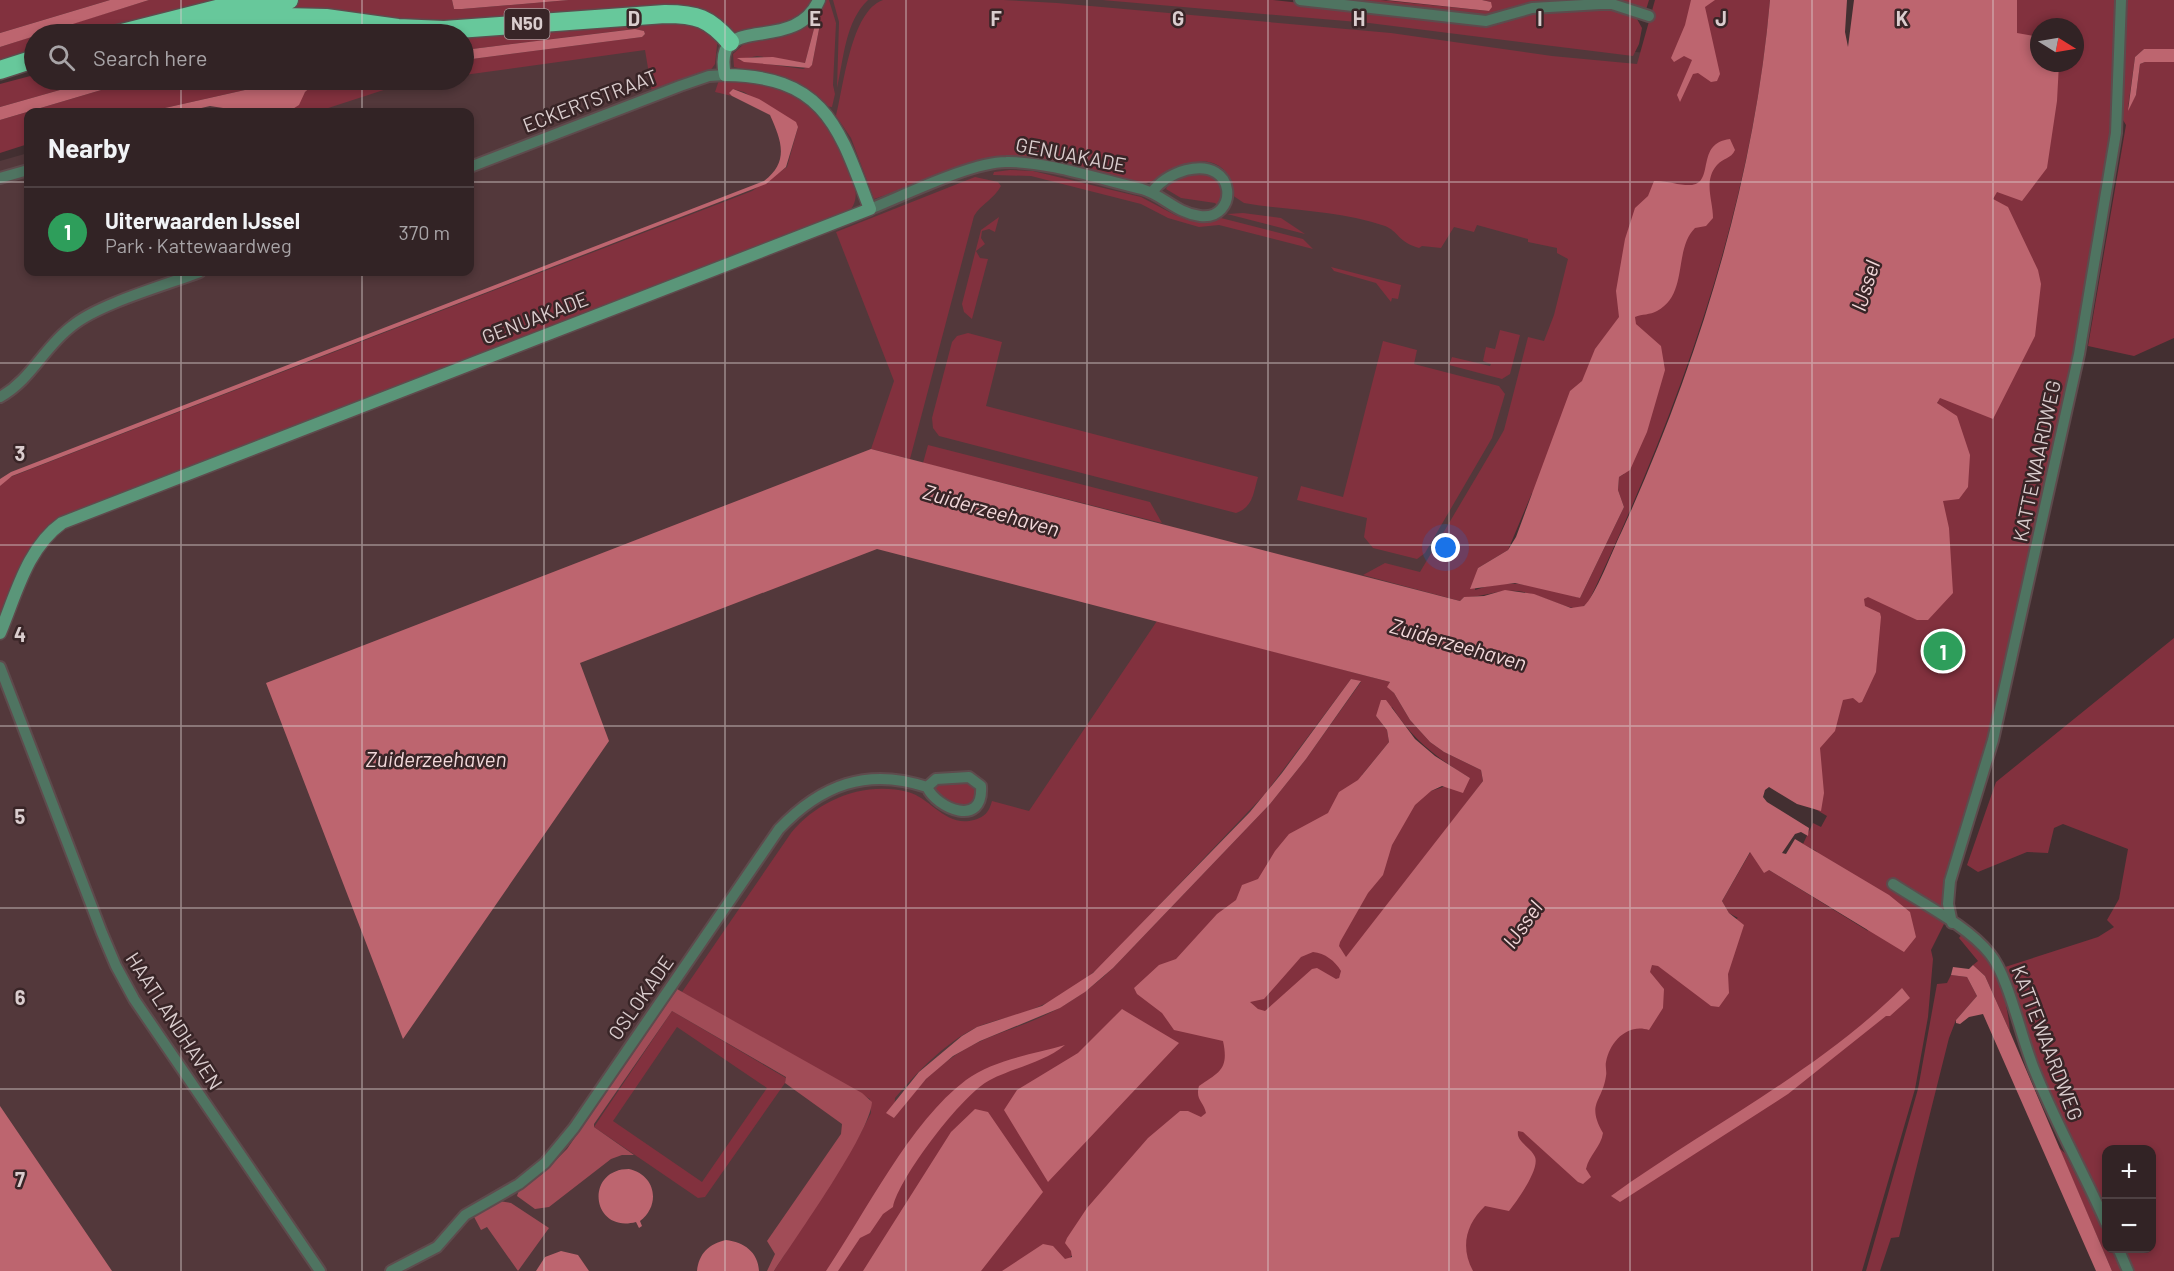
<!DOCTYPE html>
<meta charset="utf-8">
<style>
body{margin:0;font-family:Barlow,sans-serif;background:#3a2b2d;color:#f1f3f6}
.controls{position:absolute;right:18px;bottom:18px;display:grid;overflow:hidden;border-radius:12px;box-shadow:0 3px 9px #0003}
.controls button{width:54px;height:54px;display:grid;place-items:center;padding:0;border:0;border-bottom:2px solid #4d4042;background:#322325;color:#f1f3f6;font:30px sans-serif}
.compass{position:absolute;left:2030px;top:18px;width:54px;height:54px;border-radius:50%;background:#322325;box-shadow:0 3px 9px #0003;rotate:101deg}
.you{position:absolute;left:1446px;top:548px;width:21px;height:21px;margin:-15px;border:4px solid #fff;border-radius:50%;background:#1a73e8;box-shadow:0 0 0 9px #1a73e833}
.badge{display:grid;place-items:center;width:39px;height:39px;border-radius:50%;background:#4cd39b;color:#fff;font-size:20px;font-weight:700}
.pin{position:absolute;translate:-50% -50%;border:3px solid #fff;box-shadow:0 2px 6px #0006}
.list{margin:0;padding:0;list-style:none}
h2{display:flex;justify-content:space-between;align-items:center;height:78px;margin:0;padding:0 24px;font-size:26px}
h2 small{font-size:20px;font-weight:400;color:#a8a4a7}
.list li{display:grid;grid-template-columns:39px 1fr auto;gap:18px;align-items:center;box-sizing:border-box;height:90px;padding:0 24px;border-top:2px solid #4d4042}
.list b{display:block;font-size:22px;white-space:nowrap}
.list p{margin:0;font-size:20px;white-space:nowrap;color:#a8a4a7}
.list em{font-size:20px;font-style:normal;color:#a8a4a7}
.icon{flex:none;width:33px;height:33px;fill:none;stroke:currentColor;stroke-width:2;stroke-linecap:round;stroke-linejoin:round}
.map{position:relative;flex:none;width:2174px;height:1271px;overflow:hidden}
.search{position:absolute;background:#322325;box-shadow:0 3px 9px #0003;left:24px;top:24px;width:450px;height:66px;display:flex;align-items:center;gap:15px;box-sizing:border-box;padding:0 21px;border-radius:33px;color:#a8a4a7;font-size:22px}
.panel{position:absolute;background:#322325;box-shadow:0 3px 9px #0003;left:24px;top:108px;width:450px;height:168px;border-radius:12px}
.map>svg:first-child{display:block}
.built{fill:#53383b}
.green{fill:#82313e;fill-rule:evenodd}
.forest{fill:#a14c57}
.water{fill:#bd656f;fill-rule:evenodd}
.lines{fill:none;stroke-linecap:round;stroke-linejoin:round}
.street-casing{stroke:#5e4b4d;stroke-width:14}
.secondary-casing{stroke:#5e4b4d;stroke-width:15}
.highway-casing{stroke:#5e4b4d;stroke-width:21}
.street{stroke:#4f7461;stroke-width:10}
.secondary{stroke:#5a9679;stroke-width:12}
.highway{stroke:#67c89b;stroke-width:18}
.grid{fill:none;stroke:#dacdce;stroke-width:1.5;stroke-opacity:0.55}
.labels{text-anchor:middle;stroke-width:5;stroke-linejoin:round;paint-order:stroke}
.shield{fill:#392527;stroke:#aa9b9c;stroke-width:1.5}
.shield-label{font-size:18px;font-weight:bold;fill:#dacdce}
.street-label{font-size:20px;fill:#dacdce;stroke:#392527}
.water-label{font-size:21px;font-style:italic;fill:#f2d8da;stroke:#392527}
.grid-label{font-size:20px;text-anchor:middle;font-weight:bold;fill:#dacdce;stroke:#392527;stroke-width:5;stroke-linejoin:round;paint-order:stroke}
</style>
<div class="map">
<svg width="2174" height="1271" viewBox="0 0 2174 1271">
<rect width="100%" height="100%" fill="#432f31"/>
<path class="built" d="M629,0H1195L1269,5L1652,54L1494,519L1289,785L1144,945L803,1271H0V161L28,153V272H470V112H164L310,80H464V58Z"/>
<path class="green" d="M0,0H110L0,33Z
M149,0H215L94,34H39Z
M299,0H452L454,9H462L569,0H815C801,30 758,29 730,33L716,20L429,28L209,22Z
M825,0H829L836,23L833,85L835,94L832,107L825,106L797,84L734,67L733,54L746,42L778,38L802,29L820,13ZM820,24L812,65L803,69L738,60L757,56L805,63L815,25Z
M833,0H868C845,22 844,58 837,88L839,22Z
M883,0H1003L1057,3L1391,33L1552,56L1637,64L1655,0H1770C1752,211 1678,413 1588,603L1579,609C1558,606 1539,593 1516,591C1498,589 1482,598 1464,597L1460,601L1363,575L1385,563L1420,572L1500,437L1504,430L1528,337L1544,341L1554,315L1568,259L1557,253V248L1528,242V239L1477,225L1474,232L1454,227L1441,248L1422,246L1419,248C1398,242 1398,231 1385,226C1340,210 1291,211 1244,203L1232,195C1233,185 1230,176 1223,169C1196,146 1165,184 1138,184L1024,157C971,158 924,182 874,199L851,138L836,116C844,85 851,11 883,0ZM1624,474L1619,477L1618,490L1624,507L1580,598C1542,587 1514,577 1475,590L1478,568L1508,550L1532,493Z
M1102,0H1273L1494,24L1522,14L1612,7L1637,19L1642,28L1639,44L1633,56L1369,23Z
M1332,0H1381L1489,11L1491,2L1482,0H1649L1645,13L1616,3L1490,17Z
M1997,0H2116L2114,119L2085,308L2006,670L1945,922L1931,950L1933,959L1928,1017L1915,1089L1862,1271H1390L1647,965L1738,918L1729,913L1722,901L1751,851L1769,870L1868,931L1816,851L1803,844L1813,823L1821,827L1827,816L1767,781L1937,405ZM2039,27H2075V63H2039Z
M2124,0H2174V49H2144L2135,57L2128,108L2136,95L2140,64L2145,62H2174V338L2134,356L2088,346L2126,125L2123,120Z
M686,18L718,36L715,64L710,71L652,92L645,50L464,75V60L642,37L645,34L644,31L634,29L464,50V34Z
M270,21L414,34H188Z
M34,36V54L0,65V47Z
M34,75V80H95L0,107V84Z
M744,79C764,84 784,88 801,99C823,114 874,189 849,211L50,525L35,542L0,619V486L8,478L752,191L787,167L798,127L744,92L733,89L729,93L732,96L715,92L719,80Z
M135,80H289L147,112H28V144L0,153V120Z
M347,80H435L399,85L316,112H289C299,105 298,98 306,91C315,81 335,82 347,80Z
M1010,170L1033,171L1141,197L1175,215L1196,222H1208L1221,218L1303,239L1313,249L1219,225L1199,227L1168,218L1141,204L1031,176L993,175L994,172Z
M1201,171L1218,177L1224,196L1218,206L1215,203L1181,198L1166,189L1172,178Z
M975,177L998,182L1001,186C994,199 981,204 974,216L910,459L871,449L894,381L836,232Z
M1243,213L1281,218L1305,234L1227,214Z
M999,217L995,232L989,229L982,231L981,238L985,244L976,251L980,258L988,259L972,319L964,312L962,304L975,253L981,230Z
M1331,267L1401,285L1398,299L1392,298L1391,302L1376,283L1334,271Z
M1500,330L1520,335L1510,374L1502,379L1449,365L1452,357L1490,366L1491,364L1483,361L1486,347L1495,349Z
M968,333L1002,342L986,406L1258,477C1253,494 1253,507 1236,513L939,436L933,428L932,418L952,342L957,336Z
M1383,341L1417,350L1414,364L1499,386L1505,394L1492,438L1425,553L1417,559L1373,548L1364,537L1367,518L1297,500L1301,486L1343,497Z
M928,445L1150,502L1162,523L923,463Z
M1157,621L1390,682L1388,687L1394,693L1410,720L1430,742L1444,752L1481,770L1483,781L1349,957L1339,978L1057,1271H774L858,1138L871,1113L870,1099L682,992L791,833C819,799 865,781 908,792C931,798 946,828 974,820C985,817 989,812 992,801L1029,811ZM1351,679L1361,682L1306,759L1270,804L1113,968C1089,991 1062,1009 1032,1021C1010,1030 988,1036 967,1048C937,1065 914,1089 894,1118L895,1098C918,1071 944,1044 975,1028C992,1020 1011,1018 1028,1011C1058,1000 1083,983 1106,961L1265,794ZM1392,707C1412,739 1438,759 1470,778L1431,791L1362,775L1389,742L1387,730L1376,716Z
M2174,638V1271H2134L2123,1249L2152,1248V1150H2106V1215L2048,1099L2002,968L2098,937L2114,927L2107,920L2119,899L2128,849L2063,824L2054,828L2048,853L2027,852L1978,872L1967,865L1996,782Z
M965,781L974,784L979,793L972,807L958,806L935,791L936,784Z
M1962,934C1996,963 2006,988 2010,1032L1985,976L1973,965L1978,961L1959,938Z
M1951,975L1967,977L1977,996L1956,1020L1949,1038L1899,1237L1891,1238L1880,1271H1866L1918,1089L1937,984L1947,983Z
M672,1011L786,1078L785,1083L705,1197L698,1198L594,1127ZM677,1027L767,1088L702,1182L613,1121Z
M2059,1148L2065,1153L2106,1235V1248L2113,1249L2123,1271H2112Z"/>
<path class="forest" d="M677,989L862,1093L872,1102C870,1134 795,1238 774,1271H767L775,1254L767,1241L841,1134L842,1124L785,1083L786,1077L672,1011L594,1124V1127L634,1155H622L611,1159L549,1207L535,1209L517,1196L519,1190L542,1174L567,1149Z
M499,1201L511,1203L549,1228L518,1271L487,1227L481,1230L473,1215Z"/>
<path class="water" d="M110,0H149L0,47V33Z
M452,0H569L462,9H454Z
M1386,0H1482L1491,2L1492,7L1489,11Z
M1691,0H1715L1705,7L1720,74L1717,81L1711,82L1698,73L1693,74L1680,102L1677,95L1692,60L1684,56L1674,62L1671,58L1685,25Z
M1770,0H1847L1845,32L1848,47L1854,0H2017V33L2039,37V63H2059L2057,101L2047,168L2022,201L1997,192L1993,199L2008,207L2038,270L2041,284L2035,336L1993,419L1940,398L1937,403L1957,416L1970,455L1968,487L1959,499L1943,501L1949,528L1953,593L1928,620H1917L1868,597L1864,599L1865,606L1880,613L1881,617L1876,672L1862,702L1859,703L1853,698L1843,700L1835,731L1820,748L1824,793L1821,811L1797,804L1769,787L1765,790L1763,797L1767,802L1809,828L1808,836L1801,832L1795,834L1782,853L1786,854L1795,839L1889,895L1910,912L1916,937L1904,952L1769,870L1764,873L1750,852L1722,901L1729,913L1744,925L1728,974L1729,993L1719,1007L1711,1006L1658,966L1652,965L1650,972L1664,989L1663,1008L1649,1030C1628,1023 1610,1041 1606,1062C1605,1067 1607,1071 1606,1076C1602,1103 1586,1103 1603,1133C1601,1147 1589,1155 1586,1169L1591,1177L1583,1184L1578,1182L1523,1132L1518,1131C1516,1142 1531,1147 1535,1157C1540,1169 1517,1201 1509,1211L1485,1206C1466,1224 1460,1247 1473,1271H1002L1043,1244L1053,1246L1065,1259L1072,1257L1071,1251L1065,1243L1067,1238L1087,1208L1148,1138L1180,1111H1188L1201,1117L1206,1113C1204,1102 1195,1100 1199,1086C1220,1072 1229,1069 1223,1041L1174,1030L1162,1013L1137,994L1134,988L1159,965L1176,959L1217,914L1236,900L1242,885L1258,879L1275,851L1289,834L1328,813L1339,792L1358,780L1389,742L1387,730L1376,716L1381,700H1386L1415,739L1435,756L1470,778L1463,793L1442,786L1431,791L1415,805L1392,845L1383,875L1368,893L1340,942L1339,946L1346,957L1483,781L1481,770L1444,752L1430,742L1410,720L1394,693L1387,687L1390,682L877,549L580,663L609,741L403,1039L266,683L871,449L1460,601L1464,597L1484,596L1505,590L1534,594L1571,608L1584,606C1595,597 1613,549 1621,533C1697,366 1754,184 1770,0ZM1313,952C1325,953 1335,961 1341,971L1339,978L1336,979L1317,968L1312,969L1265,1011L1258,1009L1250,1002L1264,999L1301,957Z
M820,24L812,65L809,68L744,62L737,58L773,57L805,63L815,25Z
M635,29L644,31L645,34L642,37L464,60V50Z
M2144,49H2174V62H2145L2140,64L2136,95L2128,111L2135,57Z
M95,80H135L0,120V107Z
M289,80H347L313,85L305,92L299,105L288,112H249L210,106L184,112H147Z
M733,89L759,99L796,122L798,127L786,167L766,184L12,476L0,486V479L11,472L764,181C790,161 781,140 770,115L732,96L729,93Z
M1730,139L1735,150C1731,159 1723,158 1717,165C1703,181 1713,200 1713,218L1706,226L1695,228C1673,250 1689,294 1657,311C1650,315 1642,314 1635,317L1636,324L1661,346L1665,370L1647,432L1630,470L1619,477L1618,490L1624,507L1580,598L1515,583L1470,589L1478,568L1508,550L1516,537L1570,391L1582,381L1595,349L1619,317L1616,291L1625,239L1635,208L1648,196L1654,181C1666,180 1680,186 1692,185C1715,182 1695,143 1730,139Z
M1351,679L1361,681L1306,759L1270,804L1113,968L1085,992L1060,1008L980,1041L953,1056L926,1079L894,1118L886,1113L919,1072L962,1036L977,1027L1042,1006L1093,973L1250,812L1282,773Z
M1973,965L1985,976L2010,1032L2112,1271H2096L1983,1014L1969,1017L1960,1024L1956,1023V1020L1977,996L1967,977L1951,975L1953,967L1969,969Z
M1902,988L1910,998L1890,1016H1886L1788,1094L1620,1202L1611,1196C1708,1126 1816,1073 1902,988Z
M1122,1009L1179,1043L1048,1182L1004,1110L1017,1090L1078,1053Z
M1065,1045C1043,1063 1015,1067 990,1080C963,1093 898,1179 893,1207L883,1214L870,1233L860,1238L838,1271H826C866,1212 910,1122 966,1080C993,1060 1034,1054 1065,1045Z
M0,1106L112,1271H0Z
M975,1109L988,1112L1043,1192L981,1271H863L951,1132Z
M629,1169C656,1175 661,1205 640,1221L642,1226L639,1228L636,1222C591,1234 584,1169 629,1169Z
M726,1240C744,1242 758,1252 759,1271H697C699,1253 709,1244 726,1240Z
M561,1251L578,1255L589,1271H536L545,1257Z"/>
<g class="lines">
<g class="street-casing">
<path id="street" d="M1300,0L1486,21L1532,8L1601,4H1612L1649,16
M470,167L680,86L709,76L725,75
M0,178L28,170
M870,209C905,195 972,162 1006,162C1046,161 1102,180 1142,189C1163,195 1176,213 1200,216C1238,221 1239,157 1186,170C1172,174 1161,180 1152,192
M0,397C31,380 44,347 72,326C98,304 166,285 200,272
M0,667L102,933L116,966L134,999L320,1271
M1893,884C1923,904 1968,926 1990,954C2008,975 2022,1040 2034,1069C2055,1122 2083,1171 2106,1223
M1952,923L1948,904L1950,881L1993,740L2079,354L2116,133L2121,0
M2118,1248L2128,1271
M391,1271L437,1247L465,1215L519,1184L545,1163L574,1128L779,829C821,785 867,767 927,787C937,809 984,828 981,786L969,777L936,779L927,787"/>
</g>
<g class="secondary-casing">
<path id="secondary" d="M0,633C16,595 27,548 62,523L870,209C839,128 826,76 725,75C711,9 794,57 819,0"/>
</g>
<g class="highway-casing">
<path id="highway" d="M244,11L289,0
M173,29L284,17L326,18L398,28L444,30L665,14C697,14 709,18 730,42
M118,34L252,0
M154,34L182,27
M0,70L34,59"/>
</g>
<use href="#street" class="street"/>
<use href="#secondary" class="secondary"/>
<use href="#highway" class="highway"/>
</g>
<path class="grid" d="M181,0V34M362,0V34M544,0V1271M725,0V1271M906,0V1271M1087,0V1271M1268,0V1271M1449,0V1271M1630,0V1271M1812,0V1271M1993,0V1271M181,80V112M362,80V112M0,182H28M470,182H2174M181,272V1271M362,272V1271M0,363H2174M0,545H2174M0,726H2174M0,908H2174M0,1089H2174"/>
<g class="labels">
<rect class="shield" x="504.5" y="9" width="45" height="30" rx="4.5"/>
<g class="shield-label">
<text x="527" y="30">N50</text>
</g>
<g class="street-label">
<text transform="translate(590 101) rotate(-21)" y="7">ECKERTSTRAAT</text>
<text transform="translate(1071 155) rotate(11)" y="7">GENUAKADE</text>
<text transform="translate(535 318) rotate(-21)" y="7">GENUAKADE</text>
<text transform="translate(2037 461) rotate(-78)" y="7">KATTEWAARDWEG</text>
<text transform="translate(641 998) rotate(-55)" y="7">OSLOKADE</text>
<text transform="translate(174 1021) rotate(57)" y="7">HAATLANDHAVEN</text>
<text transform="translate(2047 1043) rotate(69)" y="7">KATTEWAARDWEG</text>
</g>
<g class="water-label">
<text transform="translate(1866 286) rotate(-73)" y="7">IJssel</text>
<text transform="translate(991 511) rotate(16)" y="7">Zuiderzeehaven</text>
<text transform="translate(1458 645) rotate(16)" y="7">Zuiderzeehaven</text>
<text x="436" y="767">Zuiderzeehaven</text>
<text transform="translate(1523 925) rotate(-55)" y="7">IJssel</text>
</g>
</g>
<g class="grid-label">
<text x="634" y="26">D</text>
<text x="815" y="26">E</text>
<text x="996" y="26">F</text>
<text x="1178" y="26">G</text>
<text x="1359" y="26">H</text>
<text x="1540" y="26">I</text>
<text x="1721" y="26">J</text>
<text x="1902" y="26">K</text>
<text x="20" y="461">3</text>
<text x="20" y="642">4</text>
<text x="20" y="824">5</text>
<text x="20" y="1005">6</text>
<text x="20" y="1187">7</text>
</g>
</svg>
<div class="controls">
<button>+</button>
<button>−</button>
</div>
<svg class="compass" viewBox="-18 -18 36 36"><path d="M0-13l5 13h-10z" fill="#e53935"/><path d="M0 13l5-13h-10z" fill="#a8a4a7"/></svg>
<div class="you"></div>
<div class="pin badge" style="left:1943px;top:651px;background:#2e9e5b">1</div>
<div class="search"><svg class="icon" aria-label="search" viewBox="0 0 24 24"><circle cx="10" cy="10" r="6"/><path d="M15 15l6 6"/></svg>Search here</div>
<section class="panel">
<h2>Nearby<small></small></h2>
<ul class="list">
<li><span class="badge" style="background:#2e9e5b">1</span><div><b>Uiterwaarden IJssel</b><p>Park · Kattewaardweg</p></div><em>370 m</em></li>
</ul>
</section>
</div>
